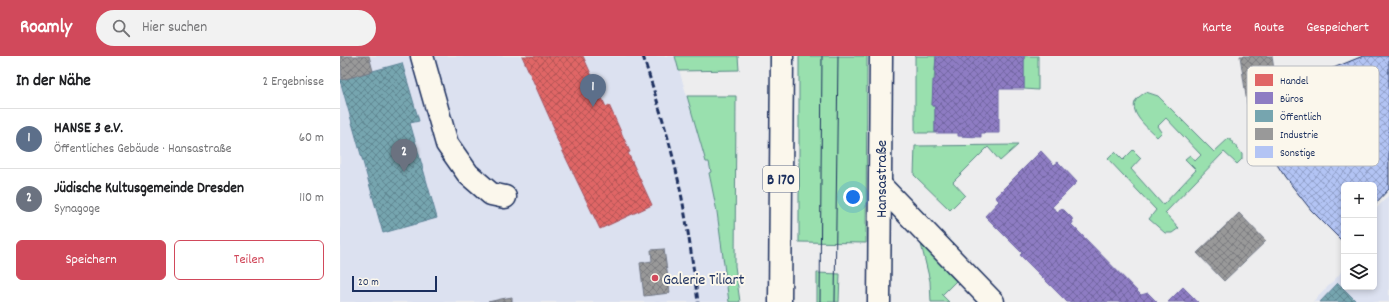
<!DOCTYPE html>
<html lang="de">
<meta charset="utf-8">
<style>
body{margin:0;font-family:Dekko,sans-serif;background:#f2f2f2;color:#202124}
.controls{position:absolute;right:12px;bottom:12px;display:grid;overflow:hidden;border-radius:6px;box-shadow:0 2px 6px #0003}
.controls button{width:36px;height:36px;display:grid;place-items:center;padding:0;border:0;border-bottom:1px solid #e0e0e0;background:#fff;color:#202124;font:20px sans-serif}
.scale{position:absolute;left:12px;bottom:10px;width:85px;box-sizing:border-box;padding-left:4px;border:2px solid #1b2f5e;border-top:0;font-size:11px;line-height:14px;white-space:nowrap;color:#1b2f5e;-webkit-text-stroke:3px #fbf7ec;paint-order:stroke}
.you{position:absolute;left:513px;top:141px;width:14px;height:14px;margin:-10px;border:3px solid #fff;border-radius:50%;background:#1a73e8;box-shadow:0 0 0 6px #1a73e833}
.badge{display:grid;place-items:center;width:26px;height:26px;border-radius:50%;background:#d1495b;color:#fff;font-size:13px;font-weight:700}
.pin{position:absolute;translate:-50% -33px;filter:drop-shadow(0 1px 2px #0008)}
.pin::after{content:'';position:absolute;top:21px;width:14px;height:12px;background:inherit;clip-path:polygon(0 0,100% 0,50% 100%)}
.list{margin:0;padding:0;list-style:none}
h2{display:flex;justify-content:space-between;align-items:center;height:52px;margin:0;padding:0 16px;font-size:17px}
h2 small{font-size:13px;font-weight:400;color:#757577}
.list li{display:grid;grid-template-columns:26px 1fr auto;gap:12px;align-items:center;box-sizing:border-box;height:60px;padding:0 16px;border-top:1px solid #e0e0e0}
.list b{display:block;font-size:15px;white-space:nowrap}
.list p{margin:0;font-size:13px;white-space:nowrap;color:#757577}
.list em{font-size:13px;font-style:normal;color:#757577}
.actions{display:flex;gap:8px;padding:12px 16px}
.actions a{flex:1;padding:9px 0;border:1px solid #d1495b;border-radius:6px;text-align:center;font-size:14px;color:#d1495b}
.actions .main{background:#d1495b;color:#fff}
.icon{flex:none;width:22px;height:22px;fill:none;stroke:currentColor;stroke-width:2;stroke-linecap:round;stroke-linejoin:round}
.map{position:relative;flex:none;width:1049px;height:246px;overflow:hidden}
header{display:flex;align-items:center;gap:24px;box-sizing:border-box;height:56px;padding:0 20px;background:#d1495b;color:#fff}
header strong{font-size:19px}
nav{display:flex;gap:22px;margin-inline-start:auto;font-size:14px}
.search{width:280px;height:36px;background:#f2f2f2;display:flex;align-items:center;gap:10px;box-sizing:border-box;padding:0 14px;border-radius:22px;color:#757577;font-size:15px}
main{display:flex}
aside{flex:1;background:#fff}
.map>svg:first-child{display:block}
.built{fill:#dce1f0}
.green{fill:#99e0ae;stroke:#5a8886}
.shops{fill:url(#shops-cross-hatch);stroke:#a55664}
.offices{fill:url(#offices-cross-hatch);stroke:#6c65a5}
.public{fill:url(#public-cross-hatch);stroke:#5b8297}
.industry{fill:url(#industry-cross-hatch);stroke:#737987}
.building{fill:url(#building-cross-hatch);stroke:#1b2f5e}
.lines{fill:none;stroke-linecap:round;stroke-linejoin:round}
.minor-casing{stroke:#1b2f5e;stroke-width:25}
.major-casing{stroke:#1b2f5e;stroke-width:25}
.minor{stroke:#fbf7ec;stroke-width:22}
.major{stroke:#fbf7ec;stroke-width:22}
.tram{stroke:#1b2f5e;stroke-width:1}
.rail{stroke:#1b2f5e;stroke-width:3;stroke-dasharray:6 3;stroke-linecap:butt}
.poi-dot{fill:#d1495b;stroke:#fbf7ec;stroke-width:1.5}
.labels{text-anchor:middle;stroke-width:4;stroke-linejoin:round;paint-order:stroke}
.shield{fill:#fbf7ec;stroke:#5e6b89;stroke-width:1}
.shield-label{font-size:15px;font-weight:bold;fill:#1b2f5e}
.street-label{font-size:16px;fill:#1b2f5e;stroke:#fbf7ec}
.poi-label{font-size:16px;fill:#1b2f5e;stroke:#fbf7ec;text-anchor:start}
.key{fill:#fbf7ec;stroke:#b8bbc1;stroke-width:1}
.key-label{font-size:11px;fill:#1b2f5e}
</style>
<header>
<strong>Roamly</strong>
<div class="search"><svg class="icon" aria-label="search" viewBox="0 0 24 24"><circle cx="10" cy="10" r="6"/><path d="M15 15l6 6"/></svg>Hier suchen</div>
<nav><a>Karte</a><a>Route</a><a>Gespeichert</a></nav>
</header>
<main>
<aside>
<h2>In der Nähe<small>2 Ergebnisse</small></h2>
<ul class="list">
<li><span class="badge" style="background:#5c6f8a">1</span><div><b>HANSE 3 e.V.</b><p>Öffentliches Gebäude · Hansastraße</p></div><em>60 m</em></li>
<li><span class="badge" style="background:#6b7280">2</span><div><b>Jüdische Kultusgemeinde Dresden</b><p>Synagoge</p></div><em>110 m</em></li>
</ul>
<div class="actions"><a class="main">Speichern</a><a>Teilen</a></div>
</aside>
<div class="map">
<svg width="1049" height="246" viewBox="0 0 1049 246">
<defs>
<pattern id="shops-cross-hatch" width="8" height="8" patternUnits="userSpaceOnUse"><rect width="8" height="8" fill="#e06666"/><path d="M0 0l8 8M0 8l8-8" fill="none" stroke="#b55457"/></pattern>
<pattern id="offices-cross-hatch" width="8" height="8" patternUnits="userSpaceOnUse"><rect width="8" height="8" fill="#8e7cc3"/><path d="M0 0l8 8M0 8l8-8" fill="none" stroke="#7366a2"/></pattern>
<pattern id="public-cross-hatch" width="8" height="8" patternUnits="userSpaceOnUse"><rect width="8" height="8" fill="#76a5af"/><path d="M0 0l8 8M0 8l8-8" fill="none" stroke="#608792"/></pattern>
<pattern id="industry-cross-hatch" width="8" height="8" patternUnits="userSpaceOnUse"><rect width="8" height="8" fill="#999"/><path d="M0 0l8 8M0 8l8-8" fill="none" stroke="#7c7d80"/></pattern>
<pattern id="building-cross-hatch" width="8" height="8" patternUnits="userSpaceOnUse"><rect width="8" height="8" fill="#b3c4f4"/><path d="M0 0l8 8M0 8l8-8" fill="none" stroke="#91a0c9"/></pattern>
</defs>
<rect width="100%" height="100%" fill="#ededee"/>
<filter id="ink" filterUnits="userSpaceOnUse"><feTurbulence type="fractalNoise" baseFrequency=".025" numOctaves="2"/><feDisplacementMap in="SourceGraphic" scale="8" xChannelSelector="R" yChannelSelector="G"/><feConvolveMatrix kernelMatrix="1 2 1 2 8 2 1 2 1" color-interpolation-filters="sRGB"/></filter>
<g filter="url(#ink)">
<path class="built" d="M0,0H335L366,105H369L371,117H369L377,156L389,246H0Z
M1049,139V246H973L999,219L1004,210V231H1034V155Z"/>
<path class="green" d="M335,0H398L399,14L339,15Z
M459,0H527L526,187L459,186Z
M575,0H596L592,50H595V77H575Z
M684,0H698V34L684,33Z
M806,36L818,40L874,96L889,82L902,98V103L897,108L884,96L825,157L839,172L832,177H825L809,163L816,154L768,103L775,96L783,104L793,94L801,102L791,113L823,149L856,114L845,103L850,99L855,105L861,99L826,62L818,70L822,76L817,81C809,73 788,57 796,44C798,41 803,38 806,36Z
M347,40H396L395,210L400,246H389L377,156L369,117L371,116L369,106H366Z
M678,89L660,105L648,91L613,126L625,139L610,154L574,119L575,90Z
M581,188L616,225L602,239L609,246H591L590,225Z
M477,217L500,218L499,246H477Z"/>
<path class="shops" d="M182,0H243L266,51L269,49L290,96L288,97L312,149L260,173L213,75L215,74Z"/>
<path class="offices" d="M596,0H684V33H659V77H641V81L618,80V77H595V50H592L593,24H595Z
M701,95L714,109L718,106L737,126L712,151L718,156L720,153L724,154L732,162L733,167L731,168L801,239L808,237L817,246H727L680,199L682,197L645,160L659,145L655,141Z
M843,231L858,246H828Z"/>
<path class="public" d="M62,7L79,65L70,67L97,162L43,177L0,24Z
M998,227L1015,244L1013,246H980Z"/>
<path class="industry" d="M0,0H29L33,15L2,24Z
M900,0H932L937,35L907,47Z
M899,157L926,185L884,225L857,197Z
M324,193L330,237L304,240L300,207L312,205L311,194Z
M172,241V246H148L161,243Z"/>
<path class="building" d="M1023,0H1049V133L1034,149V129H1004V181L1001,184L971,154L945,121L920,82L922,81L907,47Z"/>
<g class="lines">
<g class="minor-casing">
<path id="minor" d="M82,0L107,88L128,118L151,138L165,141
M541,130L653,246"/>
</g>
<g class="major-casing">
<path id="major" d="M440,246L442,0
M539,246L541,0"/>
</g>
<use href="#minor" class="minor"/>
<use href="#major" class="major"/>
<path class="tram" d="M480,246L482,0
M495,246L498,0"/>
<path class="rail" d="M303,0C315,38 327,75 336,114C346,157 352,202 358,246"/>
</g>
</g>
<circle class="poi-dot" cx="315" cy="222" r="4"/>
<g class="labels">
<rect class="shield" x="423" y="110" width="36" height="26" rx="3"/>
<g class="shield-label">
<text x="441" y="128">B 170</text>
</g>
<g class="street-label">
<text transform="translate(540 123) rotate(-90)" y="6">Hansastraße</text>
</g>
<g class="poi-label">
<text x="323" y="228">Galerie Tiliart</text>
</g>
</g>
<rect x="907" y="10" width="132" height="100" rx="6" class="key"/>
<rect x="915" y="18" width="18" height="12" fill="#e06666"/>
<rect x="915" y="36" width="18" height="12" fill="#8e7cc3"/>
<rect x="915" y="54" width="18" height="12" fill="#76a5af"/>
<rect x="915" y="72" width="18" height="12" fill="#999"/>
<rect x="915" y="90" width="18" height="12" fill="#b3c4f4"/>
<g class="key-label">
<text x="940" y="28">Handel</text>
<text x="940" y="46">Büros</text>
<text x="940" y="64">Öffentlich</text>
<text x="940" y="82">Industrie</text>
<text x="940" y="100">Sonstige</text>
</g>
</svg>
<div class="controls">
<button>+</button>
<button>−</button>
<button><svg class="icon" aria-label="layers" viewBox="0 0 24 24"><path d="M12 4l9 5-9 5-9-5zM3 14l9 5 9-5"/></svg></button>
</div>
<div class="scale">20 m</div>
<div class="you"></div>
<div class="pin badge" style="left:253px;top:51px;background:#5c6f8a">1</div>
<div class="pin badge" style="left:64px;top:116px;background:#6b7280">2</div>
</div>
</main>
